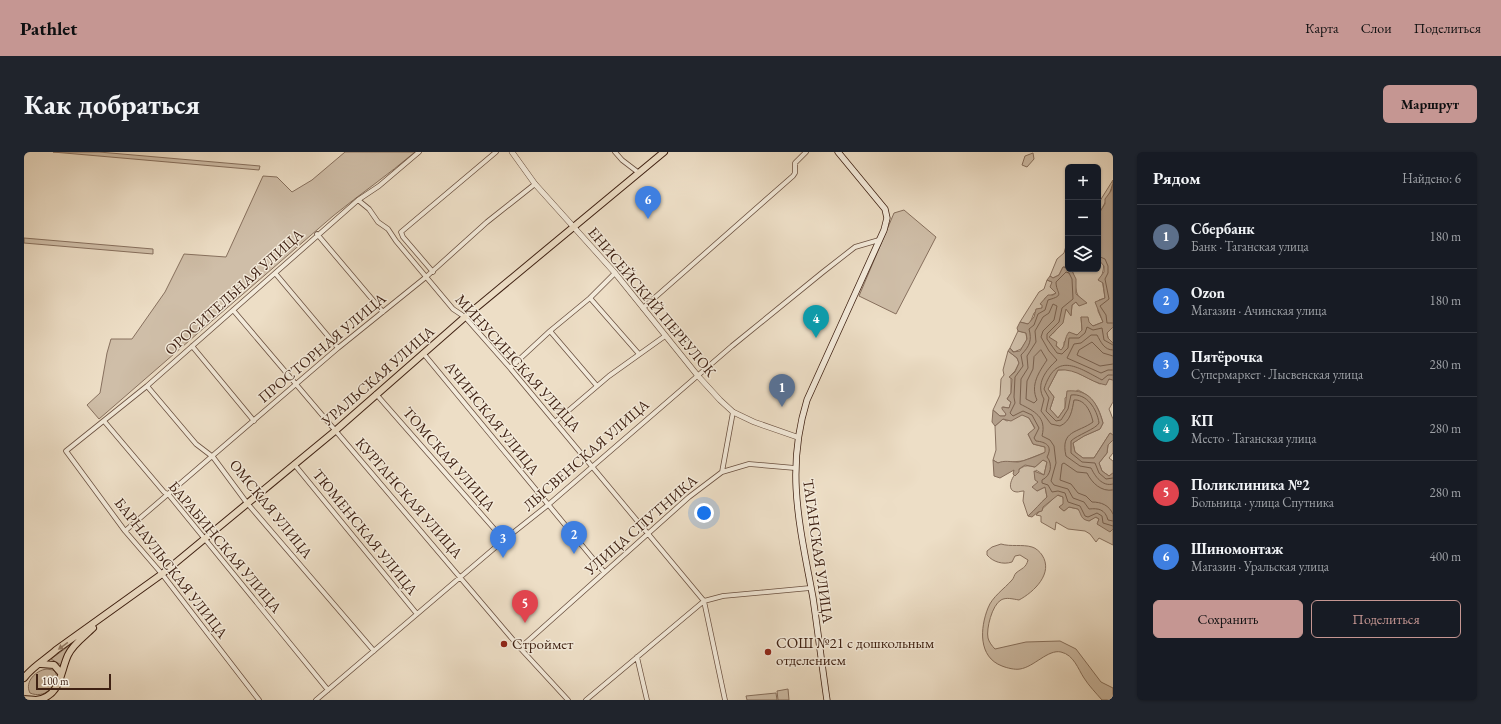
<!DOCTYPE html>
<html lang="ru">
<meta charset="utf-8">
<style>
body{margin:0;font-family:"EB Garamond",serif;background:#20242c;color:#f1f3f6}
.controls{position:absolute;right:12px;top:12px;display:grid;overflow:hidden;border-radius:6px;box-shadow:0 1px 3px #0004}
.controls button{width:36px;height:36px;display:grid;place-items:center;padding:0;border:0;border-bottom:1px solid #363941;background:#171b24;color:#f1f3f6;font:20px sans-serif}
.scale{position:absolute;left:12px;bottom:10px;width:75px;box-sizing:border-box;padding-left:4px;border:2px solid #3f2113;border-top:0;font-size:11px;line-height:14px;white-space:nowrap;color:#3f2113;-webkit-text-stroke:3px #f3eada;paint-order:stroke}
.you{position:absolute;left:680px;top:361px;width:14px;height:14px;margin:-10px;border:3px solid #fff;border-radius:50%;background:#1a73e8;box-shadow:0 0 0 6px #1a73e833}
.badge{display:grid;place-items:center;width:26px;height:26px;border-radius:50%;background:#c59692;color:#fff;font-size:13px;font-weight:700}
.pin{position:absolute;translate:-50% -33px;filter:drop-shadow(0 1px 2px #0008)}
.pin::after{content:'';position:absolute;top:21px;width:14px;height:12px;background:inherit;clip-path:polygon(0 0,100% 0,50% 100%)}
.list{margin:0;padding:0;list-style:none}
h2{display:flex;justify-content:space-between;align-items:center;height:52px;margin:0;padding:0 16px;font-size:17px}
h2 small{font-size:13px;font-weight:400;color:#9ea1a6}
.list li{display:grid;grid-template-columns:26px 1fr auto;gap:12px;align-items:center;box-sizing:border-box;height:64px;padding:0 16px;border-top:1px solid #363941}
.list b{display:block;font-size:15px;white-space:nowrap}
.list p{margin:0;font-size:13px;white-space:nowrap;color:#9ea1a6}
.list em{font-size:13px;font-style:normal;color:#9ea1a6}
.actions{display:flex;gap:8px;padding:12px 16px}
.actions a{flex:1;padding:9px 0;border:1px solid #c59692;border-radius:6px;text-align:center;font-size:14px;color:#c59692}
.actions .main{background:#c59692;color:#111}
.icon{flex:none;width:22px;height:22px;fill:none;stroke:currentColor;stroke-width:2;stroke-linecap:round;stroke-linejoin:round}
.map{position:relative;flex:none;width:1089px;height:548px;overflow:hidden;border-radius:6px}
header{display:flex;align-items:center;gap:24px;box-sizing:border-box;height:56px;padding:0 20px;background:#c59692;color:#111}
header strong{font-size:19px}
nav{display:flex;gap:22px;margin-inline-start:auto;font-size:14px}
.intro{display:flex;align-items:center;justify-content:space-between;box-sizing:border-box;height:96px;padding:0 24px}
h1{margin:0;font-size:28px}
.button{padding:10px 18px;border-radius:6px;background:#c59692;color:#111;font-size:14px;font-weight:700}
main{display:flex;gap:24px;padding:0 24px}
aside{flex:1;background:#171b24;border-radius:6px;box-shadow:0 1px 3px #0004}
.map>svg:first-child{display:block}
.green{fill:#cfbea8;stroke:#87705e}
.water{fill:#b29e89;stroke:#846c5a}
.lines{fill:none;stroke-linecap:round;stroke-linejoin:round}
.shore{stroke:#78604e;stroke-width:1}
.minor-casing{stroke:#6a5040;stroke-width:5.5}
.tertiary-casing{stroke:#6a5040;stroke-width:6}
.secondary-casing{stroke:#3f2113;stroke-width:7}
.primary-casing{stroke:#3f2113;stroke-width:8}
.minor{stroke:#f3eada;stroke-width:4}
.tertiary{stroke:#f3eada;stroke-width:5}
.secondary{stroke:#f3eada;stroke-width:5.5}
.primary{stroke:#eddec6;stroke-width:6}
.oneway{fill:#96806c}
.poi-dot{fill:#8f2418;stroke:#f3eada;stroke-width:1.5}
.labels{text-anchor:middle;stroke-width:3;stroke-linejoin:round;paint-order:stroke}
.street-label{font-size:15px;fill:#3f2113;stroke:#f3eada}
.poi-label{font-size:15px;fill:#3f2113;stroke:#f3eada;text-anchor:start}
</style>
<header>
<strong>Pathlet</strong>
<nav><a>Карта</a><a>Слои</a><a>Поделиться</a></nav>
</header>
<div class="intro"><h1>Как добраться</h1><a class="button">Маршрут</a></div>
<main>
<div class="map">
<svg width="1089" height="548" viewBox="0 0 1089 548">
<rect width="100%" height="100%" fill="#eddec6"/>
<filter id="stains"><feTurbulence type="fractalNoise" baseFrequency=".005" numOctaves="4"/><feColorMatrix values="0 0 0 0 .2 0 0 0 0 .09 0 0 0 0 .02 0 0 0 .5 -.17"/></filter>
<radialGradient id="worn" r=".72"><stop offset=".6" stop-color="#630" stop-opacity="0"/><stop offset="1" stop-color="#630" stop-opacity=".3"/></radialGradient>
<path class="green" d="M29,0H75L236,14L235,18Z
M321,0H391C364,23 336,42 309,64L75,267L63,253L76,241L83,201L87,187H108L141,140L160,102L202,105L239,24L253,25L268,40L288,28Z
M1009,1L1010,7L1003,15L998,13L1001,4Z
M1089,28C1089,37 1079,55 1074,63V52Z
M880,58L912,85L872,162L835,144L870,61Z
M0,86L129,97V102L0,91Z
M1044,92V115H1039L1035,123L1029,126L1026,124L1033,107L1040,101L1042,94Z
M1074,107C1084,113 1077,119 1078,127C1079,133 1080,140 1081,146L1075,148L1074,159L1079,170L1069,174L1057,165L1058,178L1053,183L1049,182L1040,190V194L1037,199L1025,185C1034,178 1039,168 1042,157L1047,163L1048,153L1052,150L1055,154L1056,146C1049,139 1053,126 1047,117H1074Z
M1023,128L1028,130L1032,141L1021,146L1018,156L1010,161L1006,171L1004,172L996,170L1015,140L1020,137Z
M1088,175H1089V191L1084,186L1083,181Z
M994,179L1002,181L1003,188L997,197L990,200L986,196Z
M984,199L993,206L995,211L991,219L987,223V241L983,247L987,250L985,256L979,255L982,262L981,264H976L969,258L976,243L977,227L980,223L979,218Z
M1046,217L1076,232L1085,227L1089,228V250L1085,257L1089,267V283L1086,281L1070,306H1059L1051,300L1049,291L1060,284L1076,277L1079,271C1075,255 1069,245 1054,238L1041,246V256L1034,266L1026,257L1030,245L1024,237L1034,218Z
M998,262L1005,266L1011,277L1004,282L1009,292L1021,295L1022,300L999,309L974,311L969,308L972,298L971,274L979,267L983,269Z
M1089,288V301L1085,306L1089,309V321L1085,324L1078,319L1075,311L1083,301L1084,293Z
M1019,308L1023,310L1020,323L1012,318L1011,326L1014,330L1013,339L1021,335L1023,345C1016,351 1011,359 1004,364L999,349L1000,339C997,339 995,340 993,340C978,339 992,315 1002,314C1004,313 1009,315 1011,315Z
M1033,343L1039,345L1040,352L1035,355L1040,359L1045,355L1054,357L1065,369L1071,365L1075,367L1074,370L1089,377V393L1075,386L1072,390L1066,382L1061,379L1044,377L1032,370L1031,378L1017,370V364L1012,363Z
M977,392C987,395 998,392 1008,395C1012,396 1016,400 1018,403C1030,421 1010,440 995,448C989,447 982,445 977,448C968,453 962,477 964,486C965,490 968,494 971,497L1002,490L1036,489L1052,497L1077,530L1089,536V548H1078C1072,541 1065,534 1060,526C1054,517 1050,503 1037,500C1024,497 1010,515 996,517C991,518 983,516 978,514C954,505 956,476 964,456C968,445 980,437 988,428C990,426 990,423 992,421C998,416 1002,416 1004,408L996,403L991,404L988,410C979,413 969,410 963,403V399L968,395Z
M46,493L39,514L27,507Z
M23,517L29,518L32,521C34,535 20,547 6,541C0,530 12,518 23,517Z
M764,537L765,548H754L753,539Z
M752,541L753,548H723L722,544Z"/>
<path class="water" d="M1089,32V175L1083,181L1084,186L1089,191V228L1085,227L1082,233C1064,230 1054,216 1034,218L1024,237L1030,245L1026,257L1034,266L1041,256L1043,239C1066,237 1073,251 1079,271L1076,277L1060,284L1049,291L1051,300L1059,306H1070L1086,281L1089,283V288L1084,293L1083,301L1075,311L1078,319L1085,324L1089,321V377L1086,380L1073,372L1075,367L1072,365L1065,369C1056,367 1058,363 1054,357L1045,355L1040,359L1035,355L1039,352V345L1034,343L1019,355L1018,359L1014,360L1008,365L1004,364C1011,358 1016,351 1023,345L1021,335L1013,339L1008,335L1014,330L1011,328L1010,319L1020,323L1023,310L1019,308L1011,315L1001,313L995,317V320L991,324L989,322L990,318L976,326L970,324L969,308L974,311C980,308 987,310 994,310C997,310 1019,302 1021,300V295L1009,292L1004,282L1011,276L1005,266L998,263L987,269L979,267L971,274L968,270L969,258L976,264H981L982,262L978,257V255L985,256L987,250L983,247L987,241L988,227L985,225L991,220L995,211L993,206L984,199L986,196L989,200L996,199L1003,187L1002,181L994,179L993,176L996,170L1004,172L1010,165L1012,157L1018,156V153L1016,152L1024,143H1029L1032,141L1026,135L1028,130L1023,128L1026,124L1029,126L1035,123L1039,115L1047,117L1052,127V142L1063,151L1055,154L1052,150L1048,153L1047,164L1042,157L1039,171L1025,185L1033,190L1032,194L1037,198C1042,193 1040,186 1045,180L1053,183L1058,178L1057,165H1064L1065,170L1069,174L1079,170L1071,150L1081,146L1079,131L1074,128L1080,120V114L1074,107V63L1081,52V47L1087,39Z"/>
<g class="lines">
<path class="shore" d="M1074,104L1081,107L1084,114V121L1081,127L1085,147L1076,154L1082,163L1083,171H1089
M1089,193L1080,188L1078,176L1069,178L1063,175L1061,181L1055,186H1045L1044,196L1038,202L1033,201L1023,187V182L1035,170L1038,156L1049,147L1048,127L1045,121L1042,120L1032,130C1032,142 1042,143 1024,148L1021,158L1014,162L1010,173L1005,177C1008,188 1006,194 997,203L999,214L991,225L990,245L991,251L986,261L989,264L999,259L1008,263L1015,276L1010,286L1012,289C1022,290 1029,294 1023,305C1029,312 1027,324 1018,328V331L1024,333L1028,340L1034,339L1041,341L1044,350L1056,354L1061,364L1064,365L1073,361L1078,364L1079,371L1089,374
M1017,198L1023,208C1015,220 1006,233 1013,248L1010,251L1002,247L1003,229L1009,217L1010,205Z
M1089,198C1080,198 1077,190 1073,183H1067L1057,191L1050,192L1043,206L1077,221L1084,218H1089
M1089,204L1079,201L1068,190L1055,198L1053,203L1076,214L1089,212
M1089,223H1084L1078,228C1052,214 1032,200 1020,237L1025,246L1022,259L1032,269L1037,268L1044,257L1047,243C1063,241 1073,257 1075,271C1072,277 1053,283 1047,289V301L1058,310L1071,311L1075,321L1082,327L1089,326
M1089,332C1078,335 1071,324 1067,316L1056,314L1042,304C1036,278 1054,281 1069,270C1067,260 1061,247 1050,248C1048,258 1047,269 1036,274L1027,272L1017,259L1020,247C1011,232 1022,218 1033,208L1025,199L1017,185L1019,179L1030,168L1033,154L1029,152L1025,161L1019,165L1011,179L1012,190L1003,204L1004,216L997,227L996,252C1010,259 1023,265 1018,284L1026,288L1030,294L1032,311L1027,329L1030,333L1044,337L1049,346L1060,350L1065,357C1074,356 1081,357 1084,368L1089,369
M1089,338C1077,340 1068,331 1063,321L1053,320L1040,311L1038,312L1036,328L1047,332L1054,341L1062,344L1068,350C1077,350 1085,353 1089,362"/>
<g class="minor-casing">
<path id="minor" d="M591,0L598,8L615,21
M334,48L345,57L354,70L364,77L372,89L429,157L441,165L486,216L680,449L701,548
M293,82L359,160
M409,120L379,85L377,80L472,0
M251,121L314,196
M566,146L615,202
M619,156L769,24L771,21V11L782,0
M209,158L496,496L544,548
M526,179L573,234
M168,194L230,269
M399,201L580,420
M486,216L526,179L566,146L591,121
M123,234L172,292L189,305L223,351L350,499
M352,242L480,388
M80,269L140,340L145,343L304,538
M531,270L585,224L641,184
M270,312L393,462
M698,320L709,260
M101,379L314,196L402,125L463,70L511,32
M496,496L665,345L698,320L725,312L771,316
M613,505L623,548
M235,548L138,422L101,379L42,299L123,234L334,48L355,34L395,0
M292,548L480,388L524,353L708,194L799,120L831,95L855,88
M562,548L680,449L699,444L786,436"/>
</g>
<g class="tertiary-casing">
<path id="tertiary" d="M488,0L511,32L591,121L674,224L696,248L709,260L730,270L773,285"/>
</g>
<g class="secondary-casing">
<path id="secondary" d="M803,548C798,514 794,480 789,446C776,375 761,319 783,248L860,78L863,66L861,57L814,0"/>
</g>
<g class="primary-casing">
<path id="primary" d="M17,512L30,513L37,521
M0,526C9,514 21,508 32,498L138,422L311,279L441,165L640,0
M0,547C4,547 8,548 12,548C37,545 36,520 44,503C49,492 61,484 69,476"/>
</g>
<use href="#minor" class="minor"/>
<use href="#tertiary" class="tertiary"/>
<use href="#secondary" class="secondary"/>
<use href="#primary" class="primary"/>
</g>
<defs><path id="oneway-solid" d="M-6-.8H1V-3.2L6.5 0L1 3.2V.8H-6Z"/></defs>
<use class="oneway" href="#oneway-solid" transform="translate(39 494) rotate(144)"/>
<g class="poi-dot">
<circle cx="480" cy="492" r="4"/>
<circle cx="744" cy="500" r="4"/>
</g>
<g class="labels">
<g class="street-label">
<text transform="translate(210 140) rotate(-42)" y="5">ОРОСИТЕЛЬНАЯ УЛИЦА</text>
<text transform="translate(628 150) rotate(50)" y="5">ЕНИСЕЙСКИЙ ПЕРЕУЛОК</text>
<text transform="translate(298 196) rotate(-40)" y="5">ПРОСТОРНАЯ УЛИЦА</text>
<text transform="translate(494 211) rotate(48)" y="5">МИНУСИНСКАЯ УЛИЦА</text>
<text transform="translate(354 224) rotate(-41)" y="5">УРАЛЬСКАЯ УЛИЦА</text>
<text transform="translate(468 266) rotate(51)" y="5">АЧИНСКАЯ УЛИЦА</text>
<text transform="translate(562 303) rotate(-41)" y="5">ЛЫСВЕНСКАЯ УЛИЦА</text>
<text transform="translate(425 307) rotate(49)" y="5">ТОМСКАЯ УЛИЦА</text>
<text transform="translate(385 346) rotate(49)" y="5">КУРГАНСКАЯ УЛИЦА</text>
<text transform="translate(247 357) rotate(51)" y="5">ОМСКАЯ УЛИЦА</text>
<text transform="translate(617 373) rotate(-41)" y="5">УЛИЦА СПУТНИКА</text>
<text transform="translate(341 380) rotate(51)" y="5">ТЮМЕНСКАЯ УЛИЦА</text>
<text transform="translate(201 395) rotate(50)" y="5">БАРАБИНСКАЯ УЛИЦА</text>
<text transform="translate(794 399) rotate(82)" y="5">ТАГАНСКАЯ УЛИЦА</text>
<text transform="translate(147 416) rotate(52)" y="5">БАРНАУЛЬСКАЯ УЛИЦА</text>
</g>
<g class="poi-label">
<text x="752" y="496">СОШ №21 с дошкольным<tspan x="752" dy="17">отделением</tspan></text>
<text x="488" y="497">Строймет</text>
</g>
</g>
<rect width="100%" height="100%" filter="url(#stains)"/>
<rect width="100%" height="100%" fill="url(#worn)"/>
</svg>
<div class="controls">
<button>+</button>
<button>−</button>
<button><svg class="icon" aria-label="layers" viewBox="0 0 24 24"><path d="M12 4l9 5-9 5-9-5zM3 14l9 5 9-5"/></svg></button>
</div>
<div class="scale">100 m</div>
<div class="you"></div>
<div class="pin badge" style="left:758px;top:255px;background:#5c6f8a">1</div>
<div class="pin badge" style="left:550px;top:402px;background:#3f7fe0">2</div>
<div class="pin badge" style="left:479px;top:406px;background:#3f7fe0">3</div>
<div class="pin badge" style="left:792px;top:186px;background:#0f9aa8">4</div>
<div class="pin badge" style="left:501px;top:471px;background:#e0444e">5</div>
<div class="pin badge" style="left:624px;top:67px;background:#3f7fe0">6</div>
</div>
<aside>
<h2>Рядом<small>Найдено: 6</small></h2>
<ul class="list">
<li><span class="badge" style="background:#5c6f8a">1</span><div><b>Сбербанк</b><p>Банк · Таганская улица</p></div><em>180 m</em></li>
<li><span class="badge" style="background:#3f7fe0">2</span><div><b>Ozon</b><p>Магазин · Ачинская улица</p></div><em>180 m</em></li>
<li><span class="badge" style="background:#3f7fe0">3</span><div><b>Пятёрочка</b><p>Супермаркет · Лысвенская улица</p></div><em>280 m</em></li>
<li><span class="badge" style="background:#0f9aa8">4</span><div><b>КП</b><p>Место · Таганская улица</p></div><em>280 m</em></li>
<li><span class="badge" style="background:#e0444e">5</span><div><b>Поликлиника №2</b><p>Больница · улица Спутника</p></div><em>280 m</em></li>
<li><span class="badge" style="background:#3f7fe0">6</span><div><b>Шиномонтаж</b><p>Магазин · Уральская улица</p></div><em>400 m</em></li>
</ul>
<div class="actions"><a class="main">Сохранить</a><a>Поделиться</a></div>
</aside>
</main>
